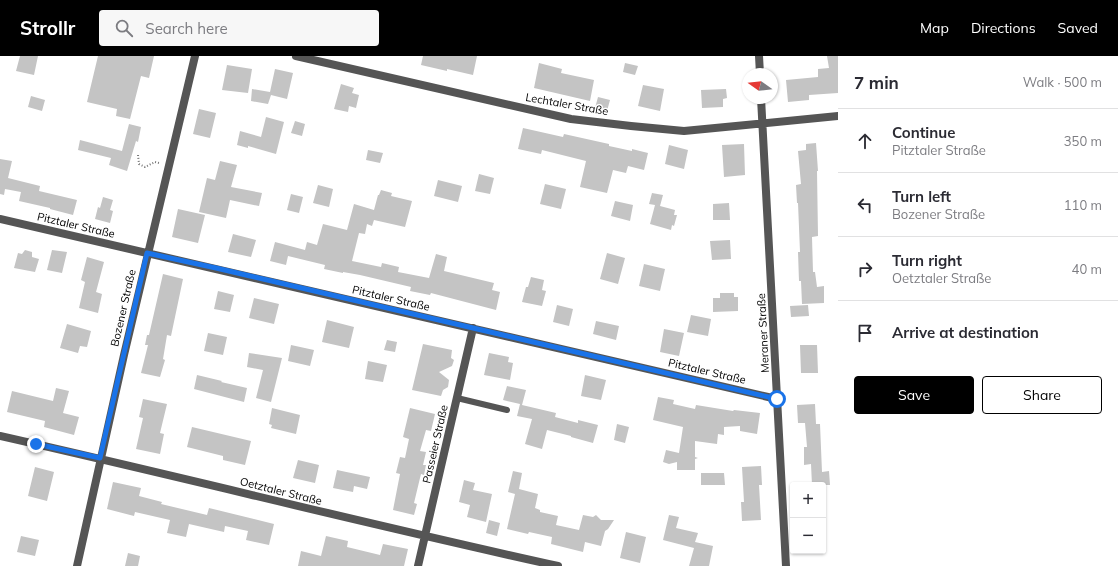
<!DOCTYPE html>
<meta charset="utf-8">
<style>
body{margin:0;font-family:Mulish,sans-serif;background:#f7f7f7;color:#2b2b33}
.controls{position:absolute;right:12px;bottom:12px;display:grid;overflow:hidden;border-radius:4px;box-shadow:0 1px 3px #0004}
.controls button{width:36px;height:36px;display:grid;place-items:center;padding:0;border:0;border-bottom:1px solid #e1e1e2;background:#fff;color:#2b2b33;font:20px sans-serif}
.compass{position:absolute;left:742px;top:12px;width:36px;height:36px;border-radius:50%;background:#fff;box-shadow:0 1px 3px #0004;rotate:285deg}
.stop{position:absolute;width:12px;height:12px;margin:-9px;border:3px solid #1a73e8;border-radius:50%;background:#fff}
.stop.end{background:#1a73e8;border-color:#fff;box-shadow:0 1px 4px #0008}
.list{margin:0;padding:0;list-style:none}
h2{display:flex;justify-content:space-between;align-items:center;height:52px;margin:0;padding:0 16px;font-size:17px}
h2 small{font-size:13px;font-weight:400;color:#7c7c81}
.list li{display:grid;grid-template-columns:26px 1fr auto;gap:12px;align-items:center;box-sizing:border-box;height:64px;padding:0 16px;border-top:1px solid #e1e1e2}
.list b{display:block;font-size:15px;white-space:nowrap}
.list p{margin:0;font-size:13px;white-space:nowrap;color:#7c7c81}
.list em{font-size:13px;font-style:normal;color:#7c7c81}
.actions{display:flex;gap:8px;padding:12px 16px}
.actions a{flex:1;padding:9px 0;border:1px solid #000;border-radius:4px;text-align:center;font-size:14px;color:#000}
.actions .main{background:#000;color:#fff}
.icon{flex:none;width:22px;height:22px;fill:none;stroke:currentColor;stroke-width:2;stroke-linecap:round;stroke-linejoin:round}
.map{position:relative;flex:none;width:838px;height:510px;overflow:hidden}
header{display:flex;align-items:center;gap:24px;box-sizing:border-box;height:56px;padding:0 20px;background:#000;color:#fff}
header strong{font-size:19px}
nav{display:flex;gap:22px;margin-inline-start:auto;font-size:14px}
.search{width:280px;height:36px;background:#f7f7f7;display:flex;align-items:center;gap:10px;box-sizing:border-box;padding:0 14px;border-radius:4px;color:#7c7c81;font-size:15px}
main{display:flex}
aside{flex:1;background:#fff}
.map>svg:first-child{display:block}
.building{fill:#c4c4c4}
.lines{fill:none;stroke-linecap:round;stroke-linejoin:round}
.path{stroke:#777;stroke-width:2;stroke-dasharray:1 2;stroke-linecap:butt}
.lane{stroke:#555;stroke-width:6}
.street{stroke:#555;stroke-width:8}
.route{stroke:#1a73e8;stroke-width:5}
.labels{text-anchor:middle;stroke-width:3;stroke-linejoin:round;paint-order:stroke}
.street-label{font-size:11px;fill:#000;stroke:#fff}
</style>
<header>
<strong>Strollr</strong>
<div class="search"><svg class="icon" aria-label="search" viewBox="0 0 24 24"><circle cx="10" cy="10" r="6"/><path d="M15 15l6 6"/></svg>Search here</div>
<nav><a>Map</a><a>Directions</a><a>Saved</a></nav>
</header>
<main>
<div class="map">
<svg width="838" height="510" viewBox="0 0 838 510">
<rect width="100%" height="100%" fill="#fff"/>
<path class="building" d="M20,0H38L34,19L16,15Z
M98,0H154L149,22L141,20L130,63L116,60L117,53L87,46Z
M423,0H477L473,19L447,13V15L421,9Z
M827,0H838V37L809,39V44L788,46L786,24L818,21V13L829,12Z
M539,7L562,13L561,17L594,24L590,45L534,32Z
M625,7L638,10L635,19L623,16Z
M227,9L252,13L248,37L222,34Z
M275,13L293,17L287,43L271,39L268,48L251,45L252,33L270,36Z
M341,28L354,32L352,37L359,39L356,52L349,50L348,56L334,53Z
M643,29L664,33L660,55L638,50Z
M726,33L727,42L723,43V51L702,52L701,34Z
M31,40L45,44L42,55L28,51Z
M598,41L610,44L607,55L595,52Z
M199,53L216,57L210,82L193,78Z
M266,61L284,66L276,98L248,90V92L237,89L240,75L261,81Z
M295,65L305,68L302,80L291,77Z
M129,68L141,71L138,86L136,85L127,115L109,109L111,102L78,94L80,84L122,95Z
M523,72L563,81L564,78L609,88V90L632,95V93L648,97L644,114L628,110L626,117L613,114L607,137L580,131L586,105L542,94L541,98L518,93Z
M816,87L818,115H817L818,180L812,181L813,216H815L817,231L824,230V247L802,248L801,225H799L798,196H800L798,147H797L796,129L801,128L798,95L806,94V88Z
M744,88L745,119L724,121L722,89Z
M669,89L688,94L684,113L665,108Z
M368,94L383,97L380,107L366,104Z
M0,103L12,105L8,122L40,130L39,135L77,144L73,159L50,153V152L19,145L21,136L5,133L4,139L0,138Z
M220,105L237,109L231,131L262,137L259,150L230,144L226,162L199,156L207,122L215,124Z
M479,118L494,122L490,138L475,135Z
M438,124L462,130L458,146L434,140Z
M545,128L566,133L561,153L540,148Z
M318,129L333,133L329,151L313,147Z
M381,134L392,137L391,140L412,145L405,171L374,164L372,170L367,168L365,178L359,177L352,205L381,211L382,207L399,211L398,216L429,222L436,198L447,201L444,215L494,227L492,234L500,236L496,254L431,237L430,239L410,235L411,231L360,219L343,216V217L324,213L325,209L288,200L286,209L270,205L275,186L305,194L307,186L317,189L323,168L347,174L354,148L374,154L378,139H379Z
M652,137L663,139L660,150L675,154L674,159H677L674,170L672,169L671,174L650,168L655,149L649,148Z
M291,138L303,141L299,157L287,154Z
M103,141L113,144L110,154L113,155L110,167L95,163L98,151L100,152Z
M615,145L633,149L630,165L611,160Z
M729,147L730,164H713V148Z
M178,153L205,159L198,187L172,181Z
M233,178L256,184L251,201L228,196Z
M730,184L731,203L712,204L710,185Z
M25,194L32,196V201L39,203L35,216L14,212L18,197L22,198Z
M52,194L67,196L62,217L47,214Z
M607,197L625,202L618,228L600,223Z
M87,201L104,206L96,236L102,238L98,257L79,252L85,226L81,224Z
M644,208L665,213L660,235L639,230Z
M163,218L183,223L171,280L167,279L163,303L165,304L160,321L141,317L148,289H145L147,279H149Z
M531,221L544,224L542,234L546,235L542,250L522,246L526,231H528Z
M218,235L234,239L230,256L214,253Z
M720,237H734V241H738V255L713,256V242H720Z
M254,242L279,248L274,268L249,262Z
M557,249L573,253L569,270L553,266Z
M808,249L809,260L791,261L790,250Z
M691,259L711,263L708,280L687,276Z
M327,264L354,271L349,292L322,286Z
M596,265L619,270L616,284L593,278Z
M67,268L91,275L87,291L80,290L78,297L60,292Z
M664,273L684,277L679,300L660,296Z
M208,277L227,281L223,299L204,295Z
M387,284L397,286L395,296L384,294Z
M423,288L452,294L451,302L454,304L452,310L439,316L449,324L448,331L443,334L441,340L412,334Z
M291,289L314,294L310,310L288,305Z
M800,289H817L818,317H801Z
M249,297L282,302L271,346L256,342L263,314L247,311Z
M489,297L509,301L508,306L513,307L510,324L484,319Z
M368,305L387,309L383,326L365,323Z
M197,319L222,325L221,326L247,332L244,346L194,333Z
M585,319L606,324L601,344L581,340Z
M507,330L526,334L522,349L556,357L555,361L578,367V364L598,369L593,387L571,381V380L547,374L542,393L525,388L532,363L517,360L520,348L503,344Z
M56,332L69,335L63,357L79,361L74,379L44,371L45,365L7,356L12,335L53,345Z
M658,341L674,344L673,348L695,353L696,349L733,355L734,354L760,357L757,378L740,375V370L724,371V379L718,378L717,388L695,385V401L698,402L695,403V414H677V406L669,408L663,406L666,394L679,397L683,371L653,364Z
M143,343L167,348L160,377L164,378L160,398L136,393L143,362L139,361Z
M815,348L816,368H820L822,416L829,415L830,429H812L811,408L804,409V391H807L805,367H798L797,349Z
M272,352L300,359L296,378L271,372L272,369L269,368Z
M410,352L435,358L431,375L426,374L420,395L426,396L423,409H426L424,419L421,418L420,422L414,447L417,448L414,459L393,454L400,418L396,417L400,401L405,402L409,383L403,381Z
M617,368L629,371L625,387L614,384Z
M192,371L251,385L245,409L223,404V400L187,391Z
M298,404L319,409L315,427L293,422Z
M761,410L762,429H759L761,464L742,465L741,446H744L742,411Z
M35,411L54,416L47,445L28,440Z
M337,414L370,421L367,433L354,430L353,436L333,432Z
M513,415L522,417L519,433L538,438L535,452L540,454V456L558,460L556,469L579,474L583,459L593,461L596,459L601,464H614L608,473L605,475L601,490L585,486L583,496L551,488L552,481L529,476L528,478L507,473L515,438L508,436Z
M701,417H724L725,429H701Z
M464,424L475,427L473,434L492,438L486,466L467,461L470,449L459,446Z
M113,426L141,432L139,440L162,446L161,448L207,459L209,452L274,468L269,489L246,484L248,475L225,470L224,476L189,468L186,481L167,477L170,464L135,456L134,460L107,453Z
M669,459L679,461L676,472L698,477L695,486L713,490L709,510H689L694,492L663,484Z
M489,464L500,467L497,480L486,477Z
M626,476L646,481L640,507L620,502Z
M21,480L39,484L35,500L17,496Z
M326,480L348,485L347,491L380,499L383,488L408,493L404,510H298L301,495L321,500Z
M128,497L140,500L138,510H125Z"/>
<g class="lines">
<path class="path" d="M138,99L139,108L145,111L155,106L159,107"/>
<path class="lane" d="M457,342L507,354"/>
<path class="street" d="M296,0L571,63L631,70L684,75L838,60
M759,0L760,18
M761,42L786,510
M0,163L777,343
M0,380C186,422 371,469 558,510
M77,510L124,299L195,0
M418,510L473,272"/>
</g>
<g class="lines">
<path class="route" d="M36,388L100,402L147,197L216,212L777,343"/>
</g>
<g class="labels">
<g class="street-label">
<text transform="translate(567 48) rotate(10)" y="4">Lechtaler Straße</text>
<text transform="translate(76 169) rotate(13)" y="4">Pitztaler Straße</text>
<text transform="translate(391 242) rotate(13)" y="4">Pitztaler Straße</text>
<text transform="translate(123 252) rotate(-77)" y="4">Bozener Straße</text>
<text transform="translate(763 277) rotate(-93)" y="4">Meraner Straße</text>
<text transform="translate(707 315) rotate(13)" y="4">Pitztaler Straße</text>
<text transform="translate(435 388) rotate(-77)" y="4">Passeier Straße</text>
<text transform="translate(281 435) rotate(14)" y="4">Oetztaler Straße</text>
</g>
</g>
</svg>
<div class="controls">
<button>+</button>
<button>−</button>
</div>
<svg class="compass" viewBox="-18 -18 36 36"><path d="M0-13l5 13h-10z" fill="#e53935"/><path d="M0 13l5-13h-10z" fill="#7c7c81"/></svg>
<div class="stop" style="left:777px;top:343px"></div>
<div class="stop end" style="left:36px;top:388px"></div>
</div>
<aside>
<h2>7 min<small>Walk · 500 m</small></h2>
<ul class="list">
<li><svg class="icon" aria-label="ahead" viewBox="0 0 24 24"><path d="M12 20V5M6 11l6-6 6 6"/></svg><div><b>Continue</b><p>Pitztaler Straße</p></div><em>350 m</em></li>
<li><svg class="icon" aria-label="left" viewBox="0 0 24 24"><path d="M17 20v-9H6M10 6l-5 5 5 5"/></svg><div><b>Turn left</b><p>Bozener Straße</p></div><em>110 m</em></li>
<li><svg class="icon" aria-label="right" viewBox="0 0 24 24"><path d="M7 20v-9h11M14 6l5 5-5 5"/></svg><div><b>Turn right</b><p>Oetztaler Straße</p></div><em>40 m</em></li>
<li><svg class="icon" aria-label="arrive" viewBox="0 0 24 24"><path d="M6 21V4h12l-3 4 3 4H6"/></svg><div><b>Arrive at destination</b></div></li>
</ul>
<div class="actions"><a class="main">Save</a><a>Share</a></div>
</aside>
</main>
